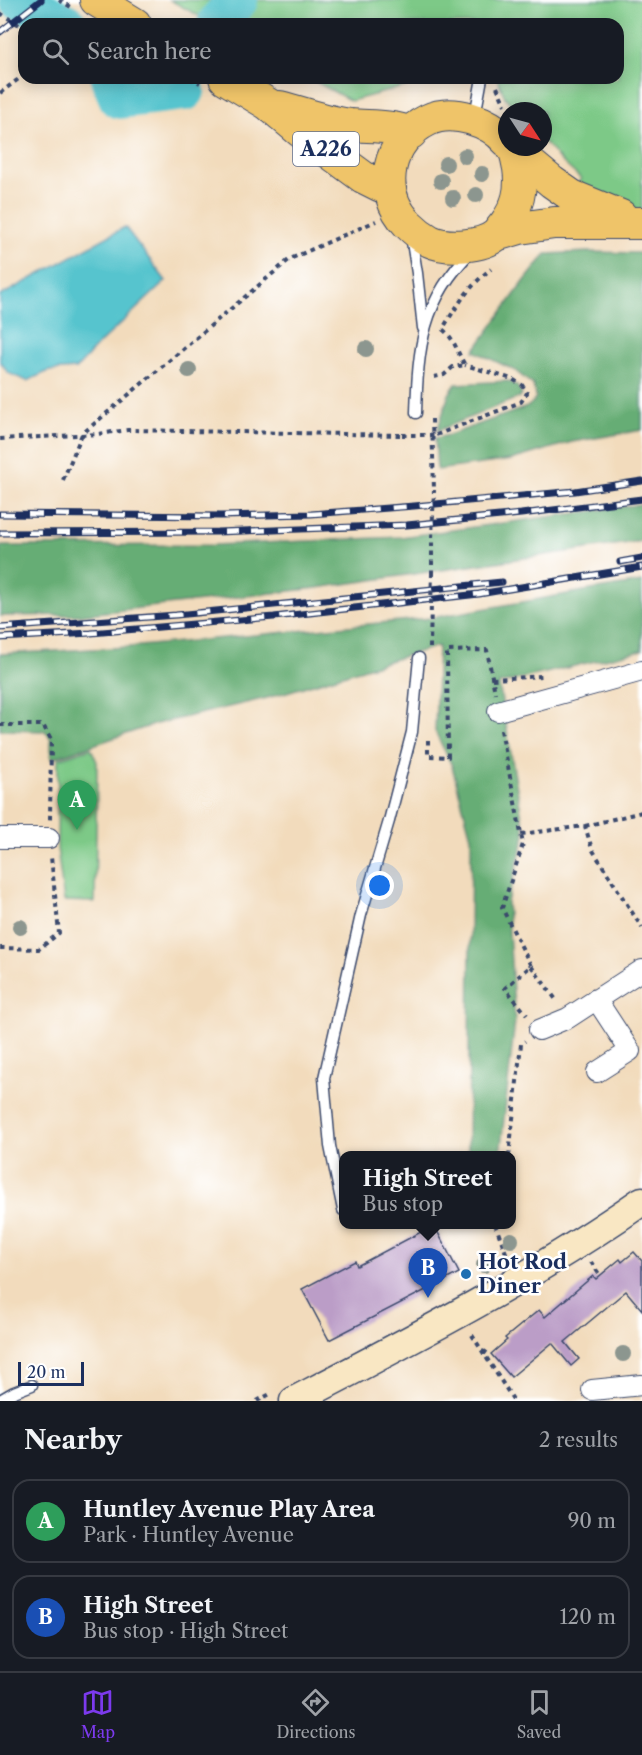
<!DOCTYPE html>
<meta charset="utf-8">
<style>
body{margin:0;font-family:"Libre Caslon Text",serif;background:#20242c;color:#f1f3f6}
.compass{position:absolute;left:498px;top:102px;width:54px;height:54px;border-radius:50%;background:#171b24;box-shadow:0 3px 15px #0003;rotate:126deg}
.scale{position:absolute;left:18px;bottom:15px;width:66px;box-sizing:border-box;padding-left:6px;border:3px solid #1b2f5e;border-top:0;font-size:16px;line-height:21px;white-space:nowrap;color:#1b2f5e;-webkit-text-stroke:4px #fff;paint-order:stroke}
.you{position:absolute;left:380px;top:886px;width:21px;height:21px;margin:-15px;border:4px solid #fff;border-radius:50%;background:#1a73e8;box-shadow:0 0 0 9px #1a73e833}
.badge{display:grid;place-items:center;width:39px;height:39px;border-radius:50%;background:#7c3aed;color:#fff;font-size:20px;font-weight:700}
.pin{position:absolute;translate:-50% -50px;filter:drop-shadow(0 2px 3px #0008)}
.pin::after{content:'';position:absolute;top:32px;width:21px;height:18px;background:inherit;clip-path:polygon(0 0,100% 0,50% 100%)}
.popup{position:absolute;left:339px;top:1151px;width:177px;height:78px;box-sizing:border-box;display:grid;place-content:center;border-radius:12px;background:#171b24;filter:drop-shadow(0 2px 4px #0005);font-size:20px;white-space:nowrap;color:#9ea1a6}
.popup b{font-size:22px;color:#f1f3f6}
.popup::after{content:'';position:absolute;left:50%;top:100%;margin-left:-12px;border:12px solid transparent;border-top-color:#171b24}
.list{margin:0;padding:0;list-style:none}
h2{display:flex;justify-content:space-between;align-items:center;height:78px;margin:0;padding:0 24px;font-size:26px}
h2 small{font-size:20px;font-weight:400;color:#9ea1a6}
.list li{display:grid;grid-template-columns:39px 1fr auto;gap:18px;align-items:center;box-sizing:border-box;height:84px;margin:0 12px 12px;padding:0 12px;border:2px solid #363941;border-radius:18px}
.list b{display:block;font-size:22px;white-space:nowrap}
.list p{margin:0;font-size:20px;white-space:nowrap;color:#9ea1a6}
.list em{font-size:20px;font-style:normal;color:#9ea1a6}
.icon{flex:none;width:33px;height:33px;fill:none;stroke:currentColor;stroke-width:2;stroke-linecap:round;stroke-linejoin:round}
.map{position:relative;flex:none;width:642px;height:1401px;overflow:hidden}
.search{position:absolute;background:#171b24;box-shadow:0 3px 15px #0003;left:18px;right:18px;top:18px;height:66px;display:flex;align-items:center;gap:15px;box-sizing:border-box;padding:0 21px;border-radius:18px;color:#9ea1a6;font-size:22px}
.sheet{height:270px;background:#171b24}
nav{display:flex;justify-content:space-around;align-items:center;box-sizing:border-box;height:84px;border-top:2px solid #363941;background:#171b24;font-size:16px;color:#9ea1a6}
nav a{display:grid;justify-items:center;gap:3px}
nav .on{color:#7c3aed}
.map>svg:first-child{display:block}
.green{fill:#7dc987;stroke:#4c7c72;stroke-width:1.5}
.forest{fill:#66ad74;stroke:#406e69;stroke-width:1.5}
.water{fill:#57c4ce;stroke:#397a96;stroke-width:1.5}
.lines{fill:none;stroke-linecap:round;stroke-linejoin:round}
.river{stroke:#57c4ce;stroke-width:40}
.building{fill:#bb9dc7}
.service-casing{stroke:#3b496c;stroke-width:13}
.minor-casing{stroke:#3b496c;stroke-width:22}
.secondary-casing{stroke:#3b496c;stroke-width:31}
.primary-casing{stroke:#3b496c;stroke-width:34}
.path{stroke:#3b496c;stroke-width:4;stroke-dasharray:4.5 4.5;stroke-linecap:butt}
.service{stroke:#fff;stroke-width:10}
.minor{stroke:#fff;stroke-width:20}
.secondary{stroke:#f9e7c3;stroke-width:28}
.primary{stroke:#efc469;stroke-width:32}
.rail-casing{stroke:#1b2f5e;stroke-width:7}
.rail{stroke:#fff;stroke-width:4.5;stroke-dasharray:14;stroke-linecap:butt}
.path-bridge{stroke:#3b496c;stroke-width:4;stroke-dasharray:4.5 4.5;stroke-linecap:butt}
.tree{fill:#8c968f}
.poi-dot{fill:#1f6fb2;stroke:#fff;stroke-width:2}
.labels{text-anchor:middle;stroke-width:5;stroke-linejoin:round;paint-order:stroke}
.shield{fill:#fff;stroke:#5f6d8e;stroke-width:1.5}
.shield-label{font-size:20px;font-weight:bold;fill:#1b2f5e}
.poi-label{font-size:21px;font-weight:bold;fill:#1b2f5e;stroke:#fff;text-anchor:start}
</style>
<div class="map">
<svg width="642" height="1401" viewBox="0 0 642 1401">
<rect width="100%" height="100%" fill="#fff"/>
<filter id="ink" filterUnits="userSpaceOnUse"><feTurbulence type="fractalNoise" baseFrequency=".0167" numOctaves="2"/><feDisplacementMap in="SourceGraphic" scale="12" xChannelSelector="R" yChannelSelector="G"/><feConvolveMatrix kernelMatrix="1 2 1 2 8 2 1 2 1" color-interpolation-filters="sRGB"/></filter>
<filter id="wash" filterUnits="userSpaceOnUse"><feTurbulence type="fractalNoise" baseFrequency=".008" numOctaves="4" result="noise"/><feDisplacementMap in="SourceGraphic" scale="24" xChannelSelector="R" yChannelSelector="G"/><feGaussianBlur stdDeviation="1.35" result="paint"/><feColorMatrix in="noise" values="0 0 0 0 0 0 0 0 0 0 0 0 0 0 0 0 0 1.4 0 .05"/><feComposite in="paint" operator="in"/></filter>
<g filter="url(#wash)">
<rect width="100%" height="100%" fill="#f2dbbc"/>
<path class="green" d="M170,0H642V211L576,186L581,179L560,160L543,141V111H517L505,97L497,78H618V24H213Z
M309,78H437L351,101Z
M91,748L97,762L95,902L64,901L57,848L58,759Z"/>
<path class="forest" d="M589,252L642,253V430L572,442L511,460L437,470L435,438L449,435L527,407L533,402L536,397L533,385L514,370L474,351L520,287L546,254Z
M508,381L517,386L522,394L520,397L437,431L449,394L456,384Z
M642,504V541L317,588L78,615L0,616V546L213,545L401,537Z
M642,582V650L499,684L525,835L507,902L515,1021L500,1155H468L471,837L452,766L435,731L438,646L267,698L156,724L51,759V739L45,731L0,730V654L129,647L431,618L584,591Z"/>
<path class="water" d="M125,227L166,281L100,343L76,369L49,371L27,381L8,373L0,361V296Z"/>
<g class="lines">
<path class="river" d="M19,0L67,24
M217,24L220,19L238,0
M110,78L119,99L185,91"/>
</g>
<g id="blocks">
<path class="building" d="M434,1225L459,1273L329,1340L302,1289L355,1261L357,1266Z
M634,1252L642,1261V1310L626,1291L565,1342L579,1359L571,1366L552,1343L511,1377L491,1354L507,1340L505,1338L539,1310L545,1317L593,1276L596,1279L620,1259L622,1262Z"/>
</g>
</g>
<g filter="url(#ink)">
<use href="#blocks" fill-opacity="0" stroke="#3b496c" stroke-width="1.5"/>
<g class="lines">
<g class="service-casing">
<path id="service" d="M475,116L482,78
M411,236L417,273L423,328
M416,413C418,347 422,300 472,251
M343,1210L330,1146L324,1078L361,915L389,821L412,732L419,658
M0,1400L14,1392L32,1385"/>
</g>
<g class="minor-casing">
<path id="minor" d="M498,711L642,671
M0,838H49
M596,999L630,1051L597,1072
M539,1030L568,1018L642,970
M592,1390L642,1385"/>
</g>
<g class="secondary-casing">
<path id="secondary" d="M294,1401C413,1339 532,1278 642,1201"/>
</g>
<g class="primary-casing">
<path id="primary" d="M96,0L135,24
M225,78L268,104L299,130L363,177L381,186L389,187
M280,107C304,113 326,122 350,125C370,127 391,125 411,133
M507,141C490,121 453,108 428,120C387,140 376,191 408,224C414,230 423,237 430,241C447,249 482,247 496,235C499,232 502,227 505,224C518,206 522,190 519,168C517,160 517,153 512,147
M516,152L552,182L572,196L621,216
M496,235L520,228L554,223H642"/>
</g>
<path class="path" d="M59,0L71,7
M0,13L24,28
M190,78L200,83
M497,87L505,105
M0,93L24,75
M445,325C458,304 470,285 491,269
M434,377L444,375L453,367L465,365C457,353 455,338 442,329
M432,419L434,490
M436,435L521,402L527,393L522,385L512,379L465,365
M0,439L98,434L128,430L402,435
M63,480L82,434L290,259L376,221
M432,574V538
M430,648L431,604
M492,679L543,676
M0,725H43L51,739L50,820
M501,730L523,844L502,908L531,966L505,988L527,1015
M428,740V756L448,757L447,651L487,650L495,693
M585,826L642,812
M521,834L585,826L592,849L642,928
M0,948L39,949L59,933L51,857
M531,966L557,1001
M509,1156L521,1044L525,1041
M495,1224L508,1258
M591,1262L599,1274
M472,1335L514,1401
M484,1354L489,1347
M257,1401L272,1393"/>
<use href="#service" class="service"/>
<use href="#minor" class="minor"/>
<use href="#secondary" class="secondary"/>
<use href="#primary" class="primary"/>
<g class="rail-casing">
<path id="rail" d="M0,32L41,0
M0,514L221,516L311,514L414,506L575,491L642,481
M0,533L217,532L407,525L521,514L642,499
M620,562L642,558
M0,628L176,615L502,582
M0,638L91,633L274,617L479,594L642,567"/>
</g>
<use href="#rail" class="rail"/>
<path class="path-bridge" d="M402,435H436
M432,538L434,490
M431,604L432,574"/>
</g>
<g class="tree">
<circle cx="465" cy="156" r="8"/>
<circle cx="446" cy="164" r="8"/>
<circle cx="482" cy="174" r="8"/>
<circle cx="441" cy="181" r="8"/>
<circle cx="476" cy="195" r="8"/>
<circle cx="453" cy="198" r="8"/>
<circle cx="366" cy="349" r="8"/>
<circle cx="189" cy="370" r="8"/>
<circle cx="20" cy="927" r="8"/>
<circle cx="511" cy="1240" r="8"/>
<circle cx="484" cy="1265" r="8"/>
<circle cx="623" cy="1354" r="8"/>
</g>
</g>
<circle class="poi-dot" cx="466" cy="1274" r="6"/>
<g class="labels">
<rect class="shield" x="293" y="132" width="66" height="34" rx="4.5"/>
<g class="shield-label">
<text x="326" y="156">A226</text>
</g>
<g class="poi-label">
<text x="478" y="1269">Hot Rod<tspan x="478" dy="24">Diner</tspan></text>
</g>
</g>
</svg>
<svg class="compass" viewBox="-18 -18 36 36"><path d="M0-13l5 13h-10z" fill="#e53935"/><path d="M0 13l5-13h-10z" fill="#9ea1a6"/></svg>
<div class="scale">20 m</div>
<div class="you"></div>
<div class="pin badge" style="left:77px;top:830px;background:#2e9e5b">A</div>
<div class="pin badge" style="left:428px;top:1298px;background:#1a4fb4">B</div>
<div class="popup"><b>High Street</b>Bus stop</div>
<div class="search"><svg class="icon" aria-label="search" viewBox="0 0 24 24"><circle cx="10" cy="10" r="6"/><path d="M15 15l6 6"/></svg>Search here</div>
</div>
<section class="sheet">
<h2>Nearby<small>2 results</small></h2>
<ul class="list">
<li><span class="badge" style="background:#2e9e5b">A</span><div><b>Huntley Avenue Play Area</b><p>Park · Huntley Avenue</p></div><em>90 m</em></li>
<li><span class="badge" style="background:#1a4fb4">B</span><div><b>High Street</b><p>Bus stop · High Street</p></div><em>120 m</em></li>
</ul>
</section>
<nav>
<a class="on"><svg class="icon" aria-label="map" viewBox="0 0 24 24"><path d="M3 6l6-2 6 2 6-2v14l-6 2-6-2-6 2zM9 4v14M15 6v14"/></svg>Map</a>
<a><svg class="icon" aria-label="directions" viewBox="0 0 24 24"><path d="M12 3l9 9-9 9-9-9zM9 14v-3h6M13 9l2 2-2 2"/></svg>Directions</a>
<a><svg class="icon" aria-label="saved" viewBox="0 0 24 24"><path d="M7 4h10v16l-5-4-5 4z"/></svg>Saved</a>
</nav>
